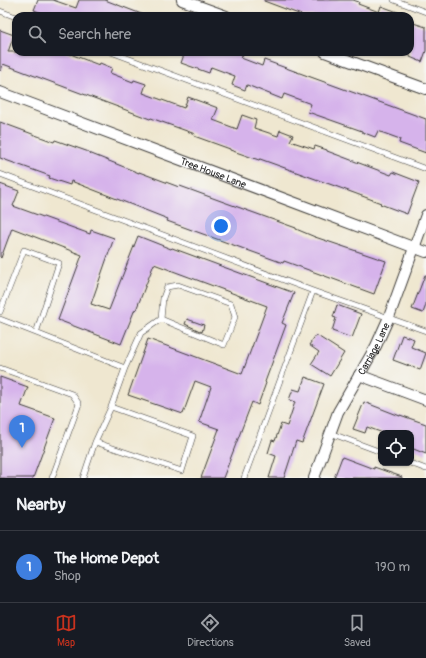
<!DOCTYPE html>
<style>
body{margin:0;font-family:Pangolin,sans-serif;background:#242831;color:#f1f3f6}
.controls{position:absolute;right:12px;bottom:12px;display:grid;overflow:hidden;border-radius:8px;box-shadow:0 1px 3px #0004}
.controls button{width:36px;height:36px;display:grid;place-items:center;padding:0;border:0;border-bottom:1px solid #363941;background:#171b24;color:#f1f3f6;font:20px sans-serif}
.you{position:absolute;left:221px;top:226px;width:14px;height:14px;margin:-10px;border:3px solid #fff;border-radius:50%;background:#1a73e8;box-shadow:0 0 0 6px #1a73e833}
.badge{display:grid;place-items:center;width:26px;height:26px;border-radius:50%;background:#c8321e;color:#fff;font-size:13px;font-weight:700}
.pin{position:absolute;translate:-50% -33px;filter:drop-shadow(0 1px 2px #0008)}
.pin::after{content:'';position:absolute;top:21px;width:14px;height:12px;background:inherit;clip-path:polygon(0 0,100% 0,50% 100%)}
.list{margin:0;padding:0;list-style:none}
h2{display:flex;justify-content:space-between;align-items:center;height:52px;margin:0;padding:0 16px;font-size:17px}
h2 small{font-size:13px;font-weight:400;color:#9ea1a6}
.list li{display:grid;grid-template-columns:26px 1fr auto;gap:12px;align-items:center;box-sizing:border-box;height:72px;padding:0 16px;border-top:1px solid #363941}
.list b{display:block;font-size:15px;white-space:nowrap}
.list p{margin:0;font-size:13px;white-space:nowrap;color:#9ea1a6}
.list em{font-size:13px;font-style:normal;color:#9ea1a6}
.icon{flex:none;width:22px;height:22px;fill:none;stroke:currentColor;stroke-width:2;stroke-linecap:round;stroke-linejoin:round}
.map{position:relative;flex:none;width:426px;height:478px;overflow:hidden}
.search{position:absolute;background:#171b24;box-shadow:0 1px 3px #0004;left:12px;right:12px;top:12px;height:44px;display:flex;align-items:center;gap:10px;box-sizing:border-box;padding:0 14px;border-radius:12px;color:#9ea1a6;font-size:15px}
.sheet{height:124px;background:#171b24}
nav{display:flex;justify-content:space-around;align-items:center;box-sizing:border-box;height:56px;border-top:1px solid #363941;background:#171b24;font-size:11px;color:#9ea1a6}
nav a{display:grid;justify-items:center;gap:2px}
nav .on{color:#c8321e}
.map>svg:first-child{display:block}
.building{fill:#d6b3eb}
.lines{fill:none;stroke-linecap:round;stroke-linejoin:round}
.lane-casing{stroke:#3c3a37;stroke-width:6}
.street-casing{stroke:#3c3a37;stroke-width:12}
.lane{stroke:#fff;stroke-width:5}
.street{stroke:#fff;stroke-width:10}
.labels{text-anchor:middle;stroke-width:3;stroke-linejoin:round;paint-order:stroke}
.street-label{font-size:10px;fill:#1c1c1c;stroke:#f6f6f2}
</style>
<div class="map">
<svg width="426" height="478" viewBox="0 0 426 478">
<rect width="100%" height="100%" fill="#f6f6f2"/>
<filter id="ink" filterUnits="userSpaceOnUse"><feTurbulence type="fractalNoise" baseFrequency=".025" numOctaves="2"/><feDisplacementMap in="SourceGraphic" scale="8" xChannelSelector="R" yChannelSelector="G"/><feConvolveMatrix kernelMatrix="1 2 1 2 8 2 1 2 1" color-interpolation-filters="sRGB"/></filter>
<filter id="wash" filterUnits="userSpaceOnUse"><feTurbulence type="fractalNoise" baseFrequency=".012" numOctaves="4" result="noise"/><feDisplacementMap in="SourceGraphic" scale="16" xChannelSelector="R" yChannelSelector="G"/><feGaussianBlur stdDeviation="0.9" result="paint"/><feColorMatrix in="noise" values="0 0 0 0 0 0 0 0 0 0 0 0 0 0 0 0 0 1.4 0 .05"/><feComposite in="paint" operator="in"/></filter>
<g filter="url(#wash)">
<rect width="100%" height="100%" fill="#efe7d0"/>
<g id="blocks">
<path class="building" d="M38,0H53L76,8L79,0H105L144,15V16H50L34,10Z
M264,0H353L359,2L358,4L379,12L381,6L406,15L304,16L264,1Z
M410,22L426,27V51L422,62L410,57Z
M0,30L14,35L8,52H65L99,65L100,63L112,68L110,73L133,82L134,80L146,84L143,93L184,108L188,97L218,108L213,120L237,129L242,115L256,120L254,128L278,136L280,130L293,135L290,141L314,149L315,146L327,150V151L391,175L393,172L419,182L407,214L380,204L381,203L335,186L260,159L259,160L230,150V149L194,136L195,134L151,118L150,119L3,64L1,71L0,70Z
M185,52H244L241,58L262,66L264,60L426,119V153L399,143L400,139L378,131L375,137L362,132V131L308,112L311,104L284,94L282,99L247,85L245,90L232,85L235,76L211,67L209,73L181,63Z
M0,122L54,142L55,140L89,152V153L139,173V172L179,187L180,186L221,201L296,228V229L315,237L386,261L374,294L284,261L283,263L167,221L168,219L71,181L70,185L49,178L50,176L0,158Z
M0,184L19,191L13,206L90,234L91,230L114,238L91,304L109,310L138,236L171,249L172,248L294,293L282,323L286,325L265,382L266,383L258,405L252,402L223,478H201L219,429L199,422L211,387L195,381L183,414L128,395L148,339L242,374L267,306L154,264L136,310L135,309L121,344L58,320L82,255L12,228L1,258L0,257Z
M425,275H426V305L423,313L412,309Z
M337,305L361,314L352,338L332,331L336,318L333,317Z
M187,319L204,325L202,332L185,324Z
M316,335L344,353L330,376L311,364L319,352L309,345Z
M402,335L414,339L411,347L426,353L420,370L393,360Z
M0,377L28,387L21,406L55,418L33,478H0Z
M305,377L324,384L302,443L296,441L284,478H269L276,456L268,453L272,440L275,441L281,424L287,426L295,402L289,400L293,389L300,391Z
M364,402L400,416V415L426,424V454L411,448V433H383L367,427L365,433L353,429Z
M342,457L374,469V467L402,477V478H334Z"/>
</g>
</g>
<g filter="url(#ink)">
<use href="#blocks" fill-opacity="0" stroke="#3c3a37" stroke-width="1"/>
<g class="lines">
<g class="lane-casing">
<path id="lane" d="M394,0L426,12
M0,11L16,17
M111,52L426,169
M0,174L313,291L426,331
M178,285L231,304L235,317L224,345L161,319L163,298L167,287Z
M0,312L24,250L59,263L36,333L125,368L141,333L161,319
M0,319L36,333
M0,368L72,394L79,404L52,478
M330,433L381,452
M95,442L111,407
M410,463L426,469
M83,478L95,442L182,471L193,436L111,407L125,368
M244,478L313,291"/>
</g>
<g class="street-casing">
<g id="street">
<path d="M182,0L226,16"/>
<path d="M325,52L426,89"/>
<path id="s1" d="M0,92L426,252"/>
<path d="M359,375L426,400"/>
<path id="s2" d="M314,478L338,412L376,346L389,317L426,215"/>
</g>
</g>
<use href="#lane" class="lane"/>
<use href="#street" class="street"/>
</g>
</g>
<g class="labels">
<g class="street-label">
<text dy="4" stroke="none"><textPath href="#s1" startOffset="228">Tree House Lane</textPath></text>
<text dy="4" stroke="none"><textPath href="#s2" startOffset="143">Carriage Lane</textPath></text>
</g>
</g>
</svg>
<div class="controls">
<button><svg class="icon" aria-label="locate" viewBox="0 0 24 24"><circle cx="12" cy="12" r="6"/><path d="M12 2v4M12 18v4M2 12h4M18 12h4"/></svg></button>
</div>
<div class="you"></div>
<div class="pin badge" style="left:22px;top:448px;background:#3f7fe0">1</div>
<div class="search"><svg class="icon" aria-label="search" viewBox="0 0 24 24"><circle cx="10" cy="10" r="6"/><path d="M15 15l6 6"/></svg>Search here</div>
</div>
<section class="sheet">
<h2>Nearby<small></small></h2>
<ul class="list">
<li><span class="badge" style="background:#3f7fe0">1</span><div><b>The Home Depot</b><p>Shop</p></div><em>190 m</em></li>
</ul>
</section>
<nav>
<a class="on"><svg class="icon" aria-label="map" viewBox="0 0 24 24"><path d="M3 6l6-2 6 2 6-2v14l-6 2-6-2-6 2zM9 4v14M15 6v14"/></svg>Map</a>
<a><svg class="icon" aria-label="directions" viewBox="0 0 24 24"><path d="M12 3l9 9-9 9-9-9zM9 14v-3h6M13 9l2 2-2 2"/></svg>Directions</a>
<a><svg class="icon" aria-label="saved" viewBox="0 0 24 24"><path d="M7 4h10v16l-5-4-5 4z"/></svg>Saved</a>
</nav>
